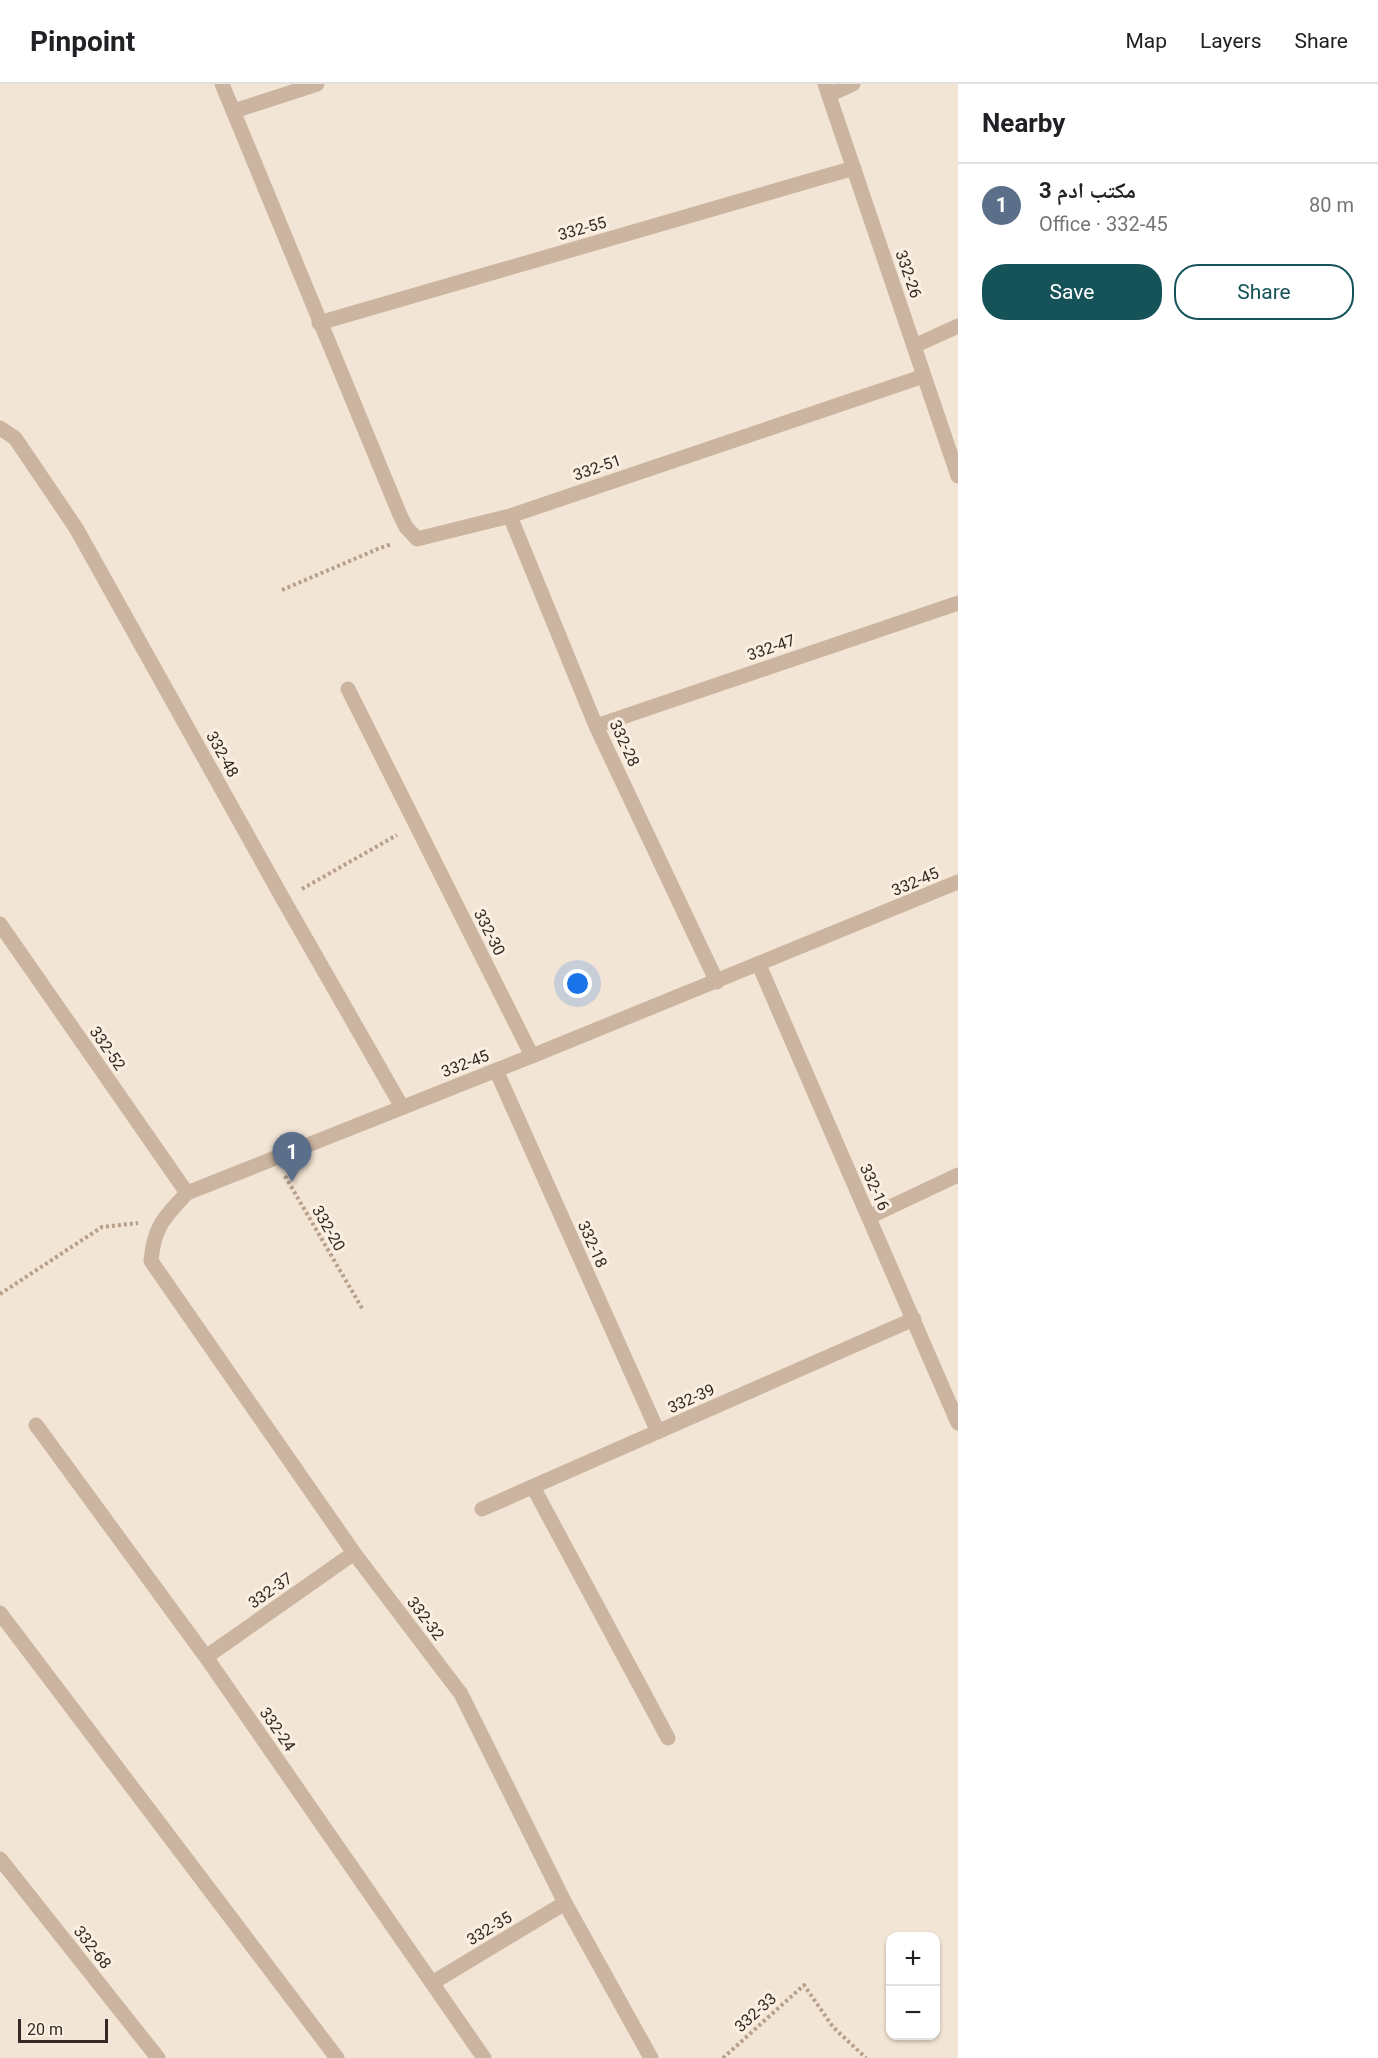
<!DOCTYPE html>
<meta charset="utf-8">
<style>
body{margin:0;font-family:Roboto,"Noto Naskh Arabic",sans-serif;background:#f6f6f6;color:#202124}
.controls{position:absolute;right:18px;bottom:18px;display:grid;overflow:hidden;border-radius:12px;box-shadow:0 2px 4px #0004}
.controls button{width:54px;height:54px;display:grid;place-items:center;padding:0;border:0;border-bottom:2px solid #e0e0e0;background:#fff;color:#202124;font:30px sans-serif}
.scale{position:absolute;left:18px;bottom:15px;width:90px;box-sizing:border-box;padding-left:6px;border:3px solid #342924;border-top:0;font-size:16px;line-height:21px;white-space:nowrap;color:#342924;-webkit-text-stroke:4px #faefe1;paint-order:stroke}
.you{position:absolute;left:578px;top:900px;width:21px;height:21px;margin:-15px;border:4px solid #fff;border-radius:50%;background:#1a73e8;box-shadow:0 0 0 9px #1a73e833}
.badge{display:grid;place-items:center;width:39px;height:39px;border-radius:50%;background:#165359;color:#fff;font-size:20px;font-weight:700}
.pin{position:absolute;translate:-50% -50px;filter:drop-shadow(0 2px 3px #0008)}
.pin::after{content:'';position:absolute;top:32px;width:21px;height:18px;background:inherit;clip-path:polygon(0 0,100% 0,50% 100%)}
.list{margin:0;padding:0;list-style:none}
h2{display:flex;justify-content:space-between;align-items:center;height:78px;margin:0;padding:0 24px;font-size:26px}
h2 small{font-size:20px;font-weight:400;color:#757577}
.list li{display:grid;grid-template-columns:39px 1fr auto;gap:18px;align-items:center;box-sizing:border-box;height:84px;padding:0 24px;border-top:2px solid #e0e0e0}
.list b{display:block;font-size:22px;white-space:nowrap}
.list p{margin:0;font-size:20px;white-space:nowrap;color:#757577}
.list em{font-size:20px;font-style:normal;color:#757577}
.actions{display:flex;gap:12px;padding:18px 24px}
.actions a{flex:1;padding:14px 0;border:2px solid #165359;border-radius:24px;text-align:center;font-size:21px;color:#165359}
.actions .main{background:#165359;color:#fff}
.map{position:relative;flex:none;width:958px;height:1974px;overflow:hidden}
header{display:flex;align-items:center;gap:36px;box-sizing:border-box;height:84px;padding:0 30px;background:#fff;border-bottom:2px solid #e0e0e0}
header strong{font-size:28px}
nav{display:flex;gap:33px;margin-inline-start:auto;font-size:21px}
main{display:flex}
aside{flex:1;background:#fff}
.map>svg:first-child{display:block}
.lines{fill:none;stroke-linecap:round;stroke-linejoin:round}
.path{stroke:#b79f8a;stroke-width:4;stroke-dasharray:3 3;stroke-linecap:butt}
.minor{stroke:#cbb5a0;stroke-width:15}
.labels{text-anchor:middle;stroke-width:6;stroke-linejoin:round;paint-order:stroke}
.street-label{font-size:16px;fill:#342924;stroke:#faefe1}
</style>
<header>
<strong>Pinpoint</strong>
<nav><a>Map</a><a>Layers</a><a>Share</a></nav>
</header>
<main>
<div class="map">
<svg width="958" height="1974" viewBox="0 0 958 1974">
<rect width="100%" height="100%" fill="#f3e5d5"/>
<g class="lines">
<path class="path" d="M282,506L380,464L392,460
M302,805L397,751
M285,1092L363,1226
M0,1210L102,1143L138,1139
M723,1974L804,1901L833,1943L866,1974"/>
<path class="minor" d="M222,0L400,431L406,443L417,455L510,432L924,292
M825,0L958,392
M829,11L853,0
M234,27L317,0
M319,239L854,84
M914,262L958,242
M0,344L15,354L76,444L283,815L402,1023
M510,432L596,642L717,898
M348,605L532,972
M596,642L958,519
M0,840L187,1109
M759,881L958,1339
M496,986L658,1348
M869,1133L958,1091
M36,1341L206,1573L484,1974
M533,1403L668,1654
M482,1425L914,1235
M0,1529L337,1974
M206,1573L354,1469
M0,1775L158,1974
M432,1899L565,1819
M651,1974L565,1819L461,1610L354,1469L151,1177C154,1142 164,1134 187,1109L532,972L958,798"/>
</g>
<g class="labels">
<g class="street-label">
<text transform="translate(582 144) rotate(-16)" y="6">332-55</text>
<text transform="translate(909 190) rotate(71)" y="6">332-26</text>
<text transform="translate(597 383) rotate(-19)" y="6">332-51</text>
<text transform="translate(771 563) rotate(-19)" y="6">332-47</text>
<text transform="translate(625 659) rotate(65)" y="6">332-28</text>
<text transform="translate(223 670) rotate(61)" y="6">332-48</text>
<text transform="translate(915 797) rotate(-23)" y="6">332-45</text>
<text transform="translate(490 848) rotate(63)" y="6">332-30</text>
<text transform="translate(108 964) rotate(55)" y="6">332-52</text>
<text transform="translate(465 979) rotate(-21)" y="6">332-45</text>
<text transform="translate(875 1103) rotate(66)" y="6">332-16</text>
<text transform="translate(329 1144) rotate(60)" y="6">332-20</text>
<text transform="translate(593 1160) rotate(66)" y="6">332-18</text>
<text transform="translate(691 1314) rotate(-24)" y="6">332-39</text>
<text transform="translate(270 1506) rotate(-35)" y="6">332-37</text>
<text transform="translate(426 1534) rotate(53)" y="6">332-32</text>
<text transform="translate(278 1645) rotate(55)" y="6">332-24</text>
<text transform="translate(489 1844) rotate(-31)" y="6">332-35</text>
<text transform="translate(93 1863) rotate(52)" y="6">332-68</text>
<text transform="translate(755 1928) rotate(-42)" y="6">332-33</text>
</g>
</g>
</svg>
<div class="controls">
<button>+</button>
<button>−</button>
</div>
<div class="scale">20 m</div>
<div class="you"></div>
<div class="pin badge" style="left:292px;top:1098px;background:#5c6f8a">1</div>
</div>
<aside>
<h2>Nearby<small></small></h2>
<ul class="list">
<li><span class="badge" style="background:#5c6f8a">1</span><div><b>مكتب ادم 3</b><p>Office · 332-45</p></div><em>80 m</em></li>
</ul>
<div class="actions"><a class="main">Save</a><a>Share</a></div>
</aside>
</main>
